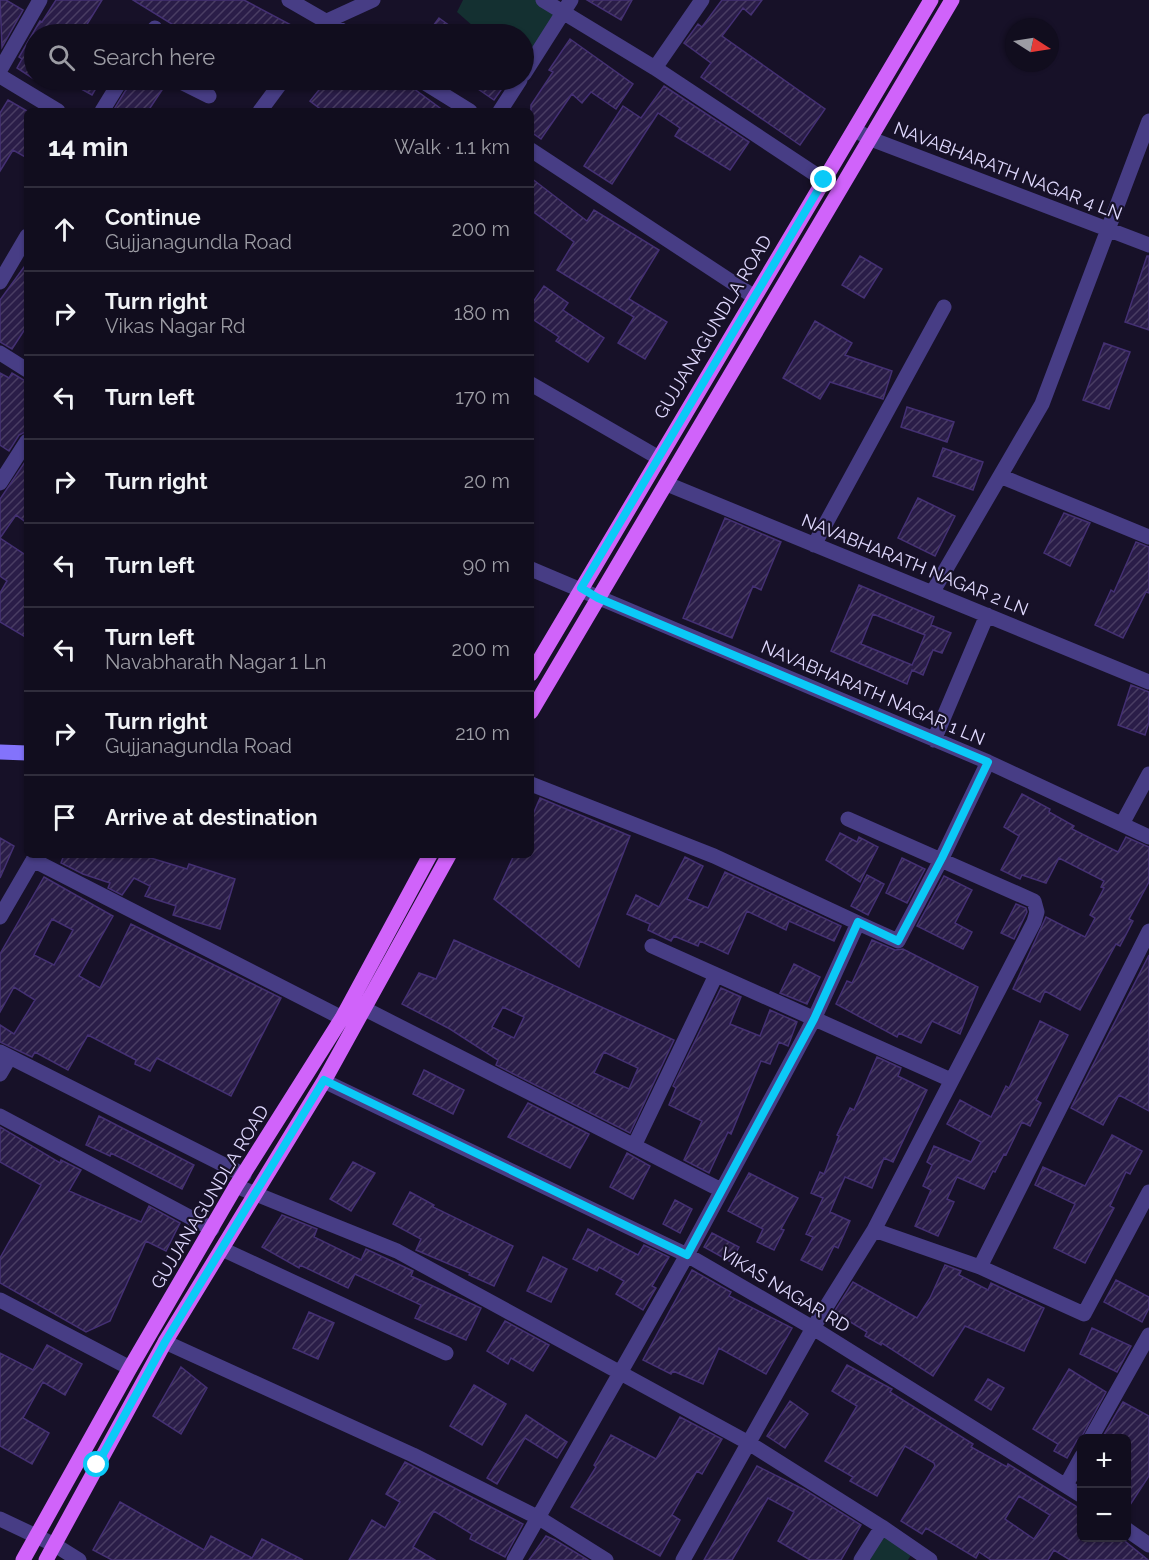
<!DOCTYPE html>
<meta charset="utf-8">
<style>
body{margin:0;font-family:Raleway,sans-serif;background:#1e1b2b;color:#f1f3f6}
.controls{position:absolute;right:18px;bottom:18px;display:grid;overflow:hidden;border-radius:9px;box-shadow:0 2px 4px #0004}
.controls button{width:54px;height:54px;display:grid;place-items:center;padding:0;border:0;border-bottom:2px solid #302d3c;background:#110d1e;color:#f1f3f6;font:30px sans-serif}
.compass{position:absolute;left:1005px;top:18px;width:54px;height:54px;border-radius:50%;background:#110d1e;box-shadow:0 2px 4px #0004;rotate:102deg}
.stop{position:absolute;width:18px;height:18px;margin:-14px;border:4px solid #0bc9f7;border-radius:50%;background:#fff}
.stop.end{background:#0bc9f7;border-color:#fff;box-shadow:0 2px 6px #0008}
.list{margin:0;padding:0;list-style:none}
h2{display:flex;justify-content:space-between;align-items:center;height:78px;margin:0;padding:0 24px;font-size:26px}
h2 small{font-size:20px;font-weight:400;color:#9c9ca4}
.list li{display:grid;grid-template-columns:39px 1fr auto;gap:18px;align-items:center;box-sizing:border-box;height:84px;padding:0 24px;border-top:2px solid #302d3c}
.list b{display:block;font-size:22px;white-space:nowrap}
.list p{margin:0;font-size:20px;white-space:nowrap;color:#9c9ca4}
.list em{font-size:20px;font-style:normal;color:#9c9ca4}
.icon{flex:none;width:33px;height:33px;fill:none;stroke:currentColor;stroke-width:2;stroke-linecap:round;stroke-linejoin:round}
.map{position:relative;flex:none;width:1149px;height:1560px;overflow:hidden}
.search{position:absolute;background:#110d1e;box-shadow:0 2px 4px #0004;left:24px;top:24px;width:510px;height:66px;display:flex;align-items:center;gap:15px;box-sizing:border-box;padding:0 21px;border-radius:33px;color:#9c9ca4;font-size:22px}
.panel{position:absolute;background:#110d1e;box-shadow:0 2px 4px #0004;left:24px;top:108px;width:510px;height:750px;border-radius:9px}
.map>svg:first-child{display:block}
.park{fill:#143031}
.building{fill:url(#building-hatch);stroke:#443073;stroke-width:1.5;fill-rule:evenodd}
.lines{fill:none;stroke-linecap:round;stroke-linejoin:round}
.street{stroke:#473d85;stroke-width:15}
.secondary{stroke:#8373fb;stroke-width:15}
.primary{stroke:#d063fa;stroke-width:15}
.route{stroke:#0bc9f7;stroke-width:8}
.labels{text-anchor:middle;stroke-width:4.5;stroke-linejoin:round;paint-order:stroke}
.street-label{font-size:18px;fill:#e0d9fe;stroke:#171128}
</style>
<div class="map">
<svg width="1149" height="1560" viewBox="0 0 1149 1560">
<defs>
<pattern id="building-hatch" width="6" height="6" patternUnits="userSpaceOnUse" patternTransform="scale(1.5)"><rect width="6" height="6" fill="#2a1d48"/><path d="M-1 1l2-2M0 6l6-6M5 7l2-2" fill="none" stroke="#493d63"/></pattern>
</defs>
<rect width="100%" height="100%" fill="#171128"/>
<path class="park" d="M463,0H536L558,14L524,67V34H482L457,12Z
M882,1527L914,1550L908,1560H861Z"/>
<path class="building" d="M0,0H6L23,10L2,47Z
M56,0H102L81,34H34V79L17,68L22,59L19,57L40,21L42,22Z
M133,0H244L293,26L289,34H188Z
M587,0H632L621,20Z
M722,0H762L751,15L743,8L722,36L825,109L800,145L701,77L711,63L684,43L698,24L702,27Z
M439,18L461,34H427Z
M570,39L633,84L616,109L591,92L582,103L572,94L541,139L531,132V105L553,72L549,70Z
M65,80H101L92,95Z
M132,80H152L164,87L148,111H113Z
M327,80H402L444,111H323L310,101Z
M465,80H508L494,100Z
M664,86L749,142L730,170L675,136L680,128L658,113L612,184L584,166L623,106L641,118Z
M8,100L27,111V158L13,150L0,171V113Z
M531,178L587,221L594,210L659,250L629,299L667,322L645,359L618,343L634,317L557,270L574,242L531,210Z
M860,256L882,269L864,298L842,285Z
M1147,256H1149V330L1125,322Z
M27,263V326L12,349L0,342V300Z
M544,286L568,303L563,310L604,338L588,362L556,341L559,337L531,318V305Z
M815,321L852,343L845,355L892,371L883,399L830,382L820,399L783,378Z
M1104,343L1130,352L1109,409L1083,400Z
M0,373L9,378L12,373L27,382V431L19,435L9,451L0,445Z
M907,407L954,422L947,442L901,427Z
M943,448L983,462L973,490L933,476Z
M27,459V523L16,515L0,538L27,556V638L0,622V593L7,581L0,576V499Z
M918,498L955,516L935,556L898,538Z
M1064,513L1090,523L1070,566L1044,553Z
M725,518L781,542L761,590L753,586L732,638L683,618Z
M1136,542L1149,547V593L1146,592L1123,638L1095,625L1111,590L1114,592Z
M859,585L934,617L931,625L951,633L942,653L933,650L923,675L912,670L907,684L831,651ZM873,614L925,635L912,665L861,644Z
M1131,685L1149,692V722L1145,735L1118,725Z
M1022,794L1050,809L1049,812L1074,826L1072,829L1118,852L1126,837L1149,847V882L1129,919L1133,921L1120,946L1116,944L1080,1010L1045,991L1040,1002L1013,989L1046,917L1085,937L1095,918L1090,915L1104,888L1101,887L1104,881L1059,858L1046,883L1022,875L1020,879L1001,870L1019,836L1004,827Z
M540,798L630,836L579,967L494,899L514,855H531V819Z
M840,833L857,842L859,837L878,847L860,882L826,860Z
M0,838L14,846L0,878Z
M64,855H141L187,869L189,864L235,879L220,929L173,915L176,906L145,896L150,886L134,878L122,895L108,888L110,883L83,874L61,863Z
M685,857L703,866L687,899L708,908L725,872L841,926L834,941L789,921L786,930L747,911L728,954L700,941L698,946L674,936L671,941L648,930L650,924L627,914L636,895L659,907Z
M902,858L925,869L907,903L886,893Z
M867,875L884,884L868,915L851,906Z
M944,876L972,890L955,923L972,932L963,949L917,926Z
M44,877L113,916L79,976L100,988L131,924L281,998L231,1096L157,1058L150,1071L135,1064L136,1060L88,1035L68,1070L35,1052L32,1057L0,1042V1025L14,1034L35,1000L14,987L0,1012V954ZM52,919L73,930L54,965L34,955Z
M1016,904L1026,908L1027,912L1014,939L1001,933Z
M454,940L674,1040L630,1133L496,1065L498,1060L450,1029L402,1004L419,973L436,979ZM503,1007L524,1017L514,1038L492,1027ZM604,1052L638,1068L629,1089L594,1073Z
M872,940L895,950L903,949L978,987L960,1034L932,1021L921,1043L899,1033L897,1037L836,1004L847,981L852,983Z
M1149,955V1111L1119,1095L1103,1125L1071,1108Z
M794,964L820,977L807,1004L780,993Z
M721,988L741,997L730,1024L760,1036L770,1010L797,1022L788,1046L779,1042L770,1064L761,1061L731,1134L728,1132L709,1173L684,1160L702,1121L669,1105L676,1088L673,1086Z
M1040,1021L1068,1035L1036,1100L1041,1103L1030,1126L1022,1122L1006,1155L1004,1154L995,1172L993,1171L984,1189L957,1177L947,1199L954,1202L938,1236L915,1226L931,1190L923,1186L932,1165L927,1162L934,1146L971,1162L981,1142L947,1124L960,1100L991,1117L1006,1086L1009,1088Z
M877,1057L901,1068L898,1076L927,1090L893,1162L884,1158L872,1188L845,1177L830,1212L850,1221L838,1248L834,1246L822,1270L801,1260L813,1237L806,1234L823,1198L811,1193L820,1172L824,1174L839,1136L837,1135L850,1108L854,1110Z
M424,1070L464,1090L453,1114L413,1094Z
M528,1103L589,1134L570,1168L508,1137Z
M99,1116L194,1165L182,1189L111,1153L110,1156L86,1145Z
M0,1127L60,1163L61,1160L81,1170L69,1191L141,1222L149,1206L180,1223L166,1251L146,1241L110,1321L86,1332L0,1283V1258L41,1185L0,1162Z
M1112,1135L1142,1151L1130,1174L1126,1172L1110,1206L1114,1208L1085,1263L1054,1248L1075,1204L1035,1185L1043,1167L1085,1186Z
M627,1153L650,1166L633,1199L610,1187Z
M353,1162L375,1173L351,1211L330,1199Z
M749,1173L798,1198L781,1229L784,1230L774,1250L757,1242L763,1229L728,1211Z
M410,1192L434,1205L433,1207L513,1246L494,1286L469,1275L470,1273L416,1250L421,1239L393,1224Z
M675,1200L692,1209L680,1233L663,1224Z
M282,1215L317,1229L314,1237L361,1260L366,1249L413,1271L411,1276L481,1308L466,1340L415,1318L421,1305L355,1274L348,1288L300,1265L299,1268L262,1247Z
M588,1229L638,1255L644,1245L669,1257L652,1286L656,1288L643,1310L616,1294L624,1281L599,1267L597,1271L573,1259Z
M712,1233L739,1247L731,1262L704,1247Z
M543,1257L567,1269L551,1302L527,1291Z
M945,1265L961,1271L959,1275L988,1290L991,1283L1044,1308L1024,1351L965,1326L933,1376L882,1343L881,1345L865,1336L867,1332L834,1312L853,1282L917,1318L930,1298Z
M692,1270L731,1292L729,1296L792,1328L766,1374L719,1348L703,1384L673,1371L671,1374L643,1360Z
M1116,1280L1149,1297V1308L1142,1322L1104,1302Z
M309,1312L334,1323L318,1359L293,1348Z
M505,1321L549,1345L533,1371L511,1358L508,1364L487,1351Z
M1092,1328L1131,1346L1117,1372L1080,1354Z
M47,1345L82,1364L65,1395L43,1382L23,1418L49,1433L32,1464L0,1446V1353L33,1370Z
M847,1365L892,1389L890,1392L973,1444L971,1447L1007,1467L1008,1464L1082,1510V1538H1121L1148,1560H1070L1054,1550L1048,1560H991L979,1552L976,1558L926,1528L922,1534L901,1521L935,1466L934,1463L905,1446L877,1496L850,1481L853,1477L825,1461L857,1406L832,1391ZM1019,1496L1050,1515L1034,1539L1005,1519Z
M181,1367L207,1388L181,1434L153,1416Z
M1069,1369L1106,1392L1081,1438L1077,1440L1067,1458L1054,1451L1058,1444L1033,1429Z
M988,1379L1004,1388L991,1410L975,1400Z
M474,1385L506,1404L482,1445L450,1426Z
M790,1401L808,1414L785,1448L767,1436Z
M1123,1402L1149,1416V1476L1126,1511V1438H1102Z
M526,1415L567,1442L557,1458L525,1438L497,1484L487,1478Z
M680,1417L722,1439L702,1474L697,1471L672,1515L680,1520L660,1556L571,1507L596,1467L594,1465L611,1435L656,1459Z
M405,1462L523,1524L505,1557L470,1539L472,1534L434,1511L413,1547L435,1560H349L372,1520L385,1528L400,1502L386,1494Z
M757,1466L805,1490L861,1525L841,1560H810L778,1541L794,1512L768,1498L732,1560H704Z
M120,1502L204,1550L211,1536L252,1558L262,1539L303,1560H112L93,1550Z
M546,1536L555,1540L588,1560H529Z"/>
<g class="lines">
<path class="street" d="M289,0L348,34
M543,0L655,68L824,180
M150,34L155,28
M317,34L327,21L373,0
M655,68L702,0
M0,70L40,0
M524,74L571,0
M0,76L58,111
M177,80L209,96
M420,80L470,111
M102,111L121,80
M260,111L283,80
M500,111L520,80
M855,130L871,139L1149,245
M531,150L753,296
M0,282L27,236
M0,353L27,370
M531,384L659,458
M1000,476L1149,537
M0,483L27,441
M667,484L1149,682
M814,545L944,307
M531,569L988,762L1149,837
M932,593L1042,404L1149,121
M934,740L987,615
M531,784L714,856L858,923
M1122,824L1149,774
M33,860L342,1018
M0,917L36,855
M652,946L951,1080
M365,1009L721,1190
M0,1052L244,1175
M0,1074L10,1057
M324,1081L687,1255L813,1328L1082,1496
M0,1116L212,1229
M634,1146L716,975
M236,1186L397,1251L747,1442L882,1527L861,1560
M874,1230L980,1267L1084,1314L1149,1192
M222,1249L446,1353
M980,1267L1149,931
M0,1300L130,1368
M165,1342L413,1455L539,1518L606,1560
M1091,1438L1149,1335
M1066,1485L1082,1456
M0,1519L55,1545L79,1560
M882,1527L930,1560
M1126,1529L1149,1545
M514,1560L687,1255L814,1019L858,923L898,941L942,858L988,762
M683,1560L813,1328L874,1230L1034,922L1037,912L1034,901L848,819"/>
<path class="secondary" d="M0,752L27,753"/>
<path class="primary" d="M531,674L931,0
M531,712L952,0
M23,1560L130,1368L236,1186L342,1018L430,855
M46,1560L165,1342L324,1081L449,855"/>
</g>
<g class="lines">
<path class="route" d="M97,1465L165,1342L324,1080L687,1255L814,1019L858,922L898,941L942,858L988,762L598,598L581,588L824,180"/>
</g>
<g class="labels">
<g class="street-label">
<text transform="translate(1008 171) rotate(21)" y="6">NAVABHARATH NAGAR 4 LN</text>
<text transform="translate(713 327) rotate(-59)" y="6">GUJJANAGUNDLA ROAD</text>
<text transform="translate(915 565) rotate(22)" y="6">NAVABHARATH NAGAR 2 LN</text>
<text transform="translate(873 693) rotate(23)" y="6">NAVABHARATH NAGAR 1 LN</text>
<text transform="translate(210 1197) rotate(-59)" y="6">GUJJANAGUNDLA ROAD</text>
<text transform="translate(785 1290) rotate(31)" y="6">VIKAS NAGAR RD</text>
</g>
</g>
</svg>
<div class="controls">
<button>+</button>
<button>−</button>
</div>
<svg class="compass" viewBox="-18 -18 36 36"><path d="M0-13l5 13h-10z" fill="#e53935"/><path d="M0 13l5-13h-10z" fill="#9c9ca4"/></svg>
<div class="stop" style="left:97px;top:1465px"></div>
<div class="stop end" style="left:824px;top:180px"></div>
<div class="search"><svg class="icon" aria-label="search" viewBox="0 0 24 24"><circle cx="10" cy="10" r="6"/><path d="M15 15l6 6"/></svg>Search here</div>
<section class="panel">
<h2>14 min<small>Walk · 1.1 km</small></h2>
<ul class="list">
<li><svg class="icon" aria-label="ahead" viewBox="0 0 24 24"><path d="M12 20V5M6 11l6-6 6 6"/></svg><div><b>Continue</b><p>Gujjanagundla Road</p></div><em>200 m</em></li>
<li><svg class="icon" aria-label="right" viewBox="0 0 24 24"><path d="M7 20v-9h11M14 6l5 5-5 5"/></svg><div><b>Turn right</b><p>Vikas Nagar Rd</p></div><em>180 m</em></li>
<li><svg class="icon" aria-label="left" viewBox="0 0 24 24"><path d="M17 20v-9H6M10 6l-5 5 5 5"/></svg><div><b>Turn left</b></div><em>170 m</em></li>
<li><svg class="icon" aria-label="right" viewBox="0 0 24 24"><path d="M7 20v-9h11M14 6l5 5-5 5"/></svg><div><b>Turn right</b></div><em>20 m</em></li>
<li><svg class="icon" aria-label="left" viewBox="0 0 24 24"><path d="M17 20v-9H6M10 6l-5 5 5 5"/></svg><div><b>Turn left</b></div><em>90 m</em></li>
<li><svg class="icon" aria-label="left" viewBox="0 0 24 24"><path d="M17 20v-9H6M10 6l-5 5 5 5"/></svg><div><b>Turn left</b><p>Navabharath Nagar 1 Ln</p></div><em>200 m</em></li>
<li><svg class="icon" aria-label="right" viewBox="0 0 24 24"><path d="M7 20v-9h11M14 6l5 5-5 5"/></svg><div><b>Turn right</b><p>Gujjanagundla Road</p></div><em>210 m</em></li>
<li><svg class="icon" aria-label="arrive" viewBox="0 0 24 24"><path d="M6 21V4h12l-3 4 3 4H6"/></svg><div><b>Arrive at destination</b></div></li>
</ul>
</section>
</div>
